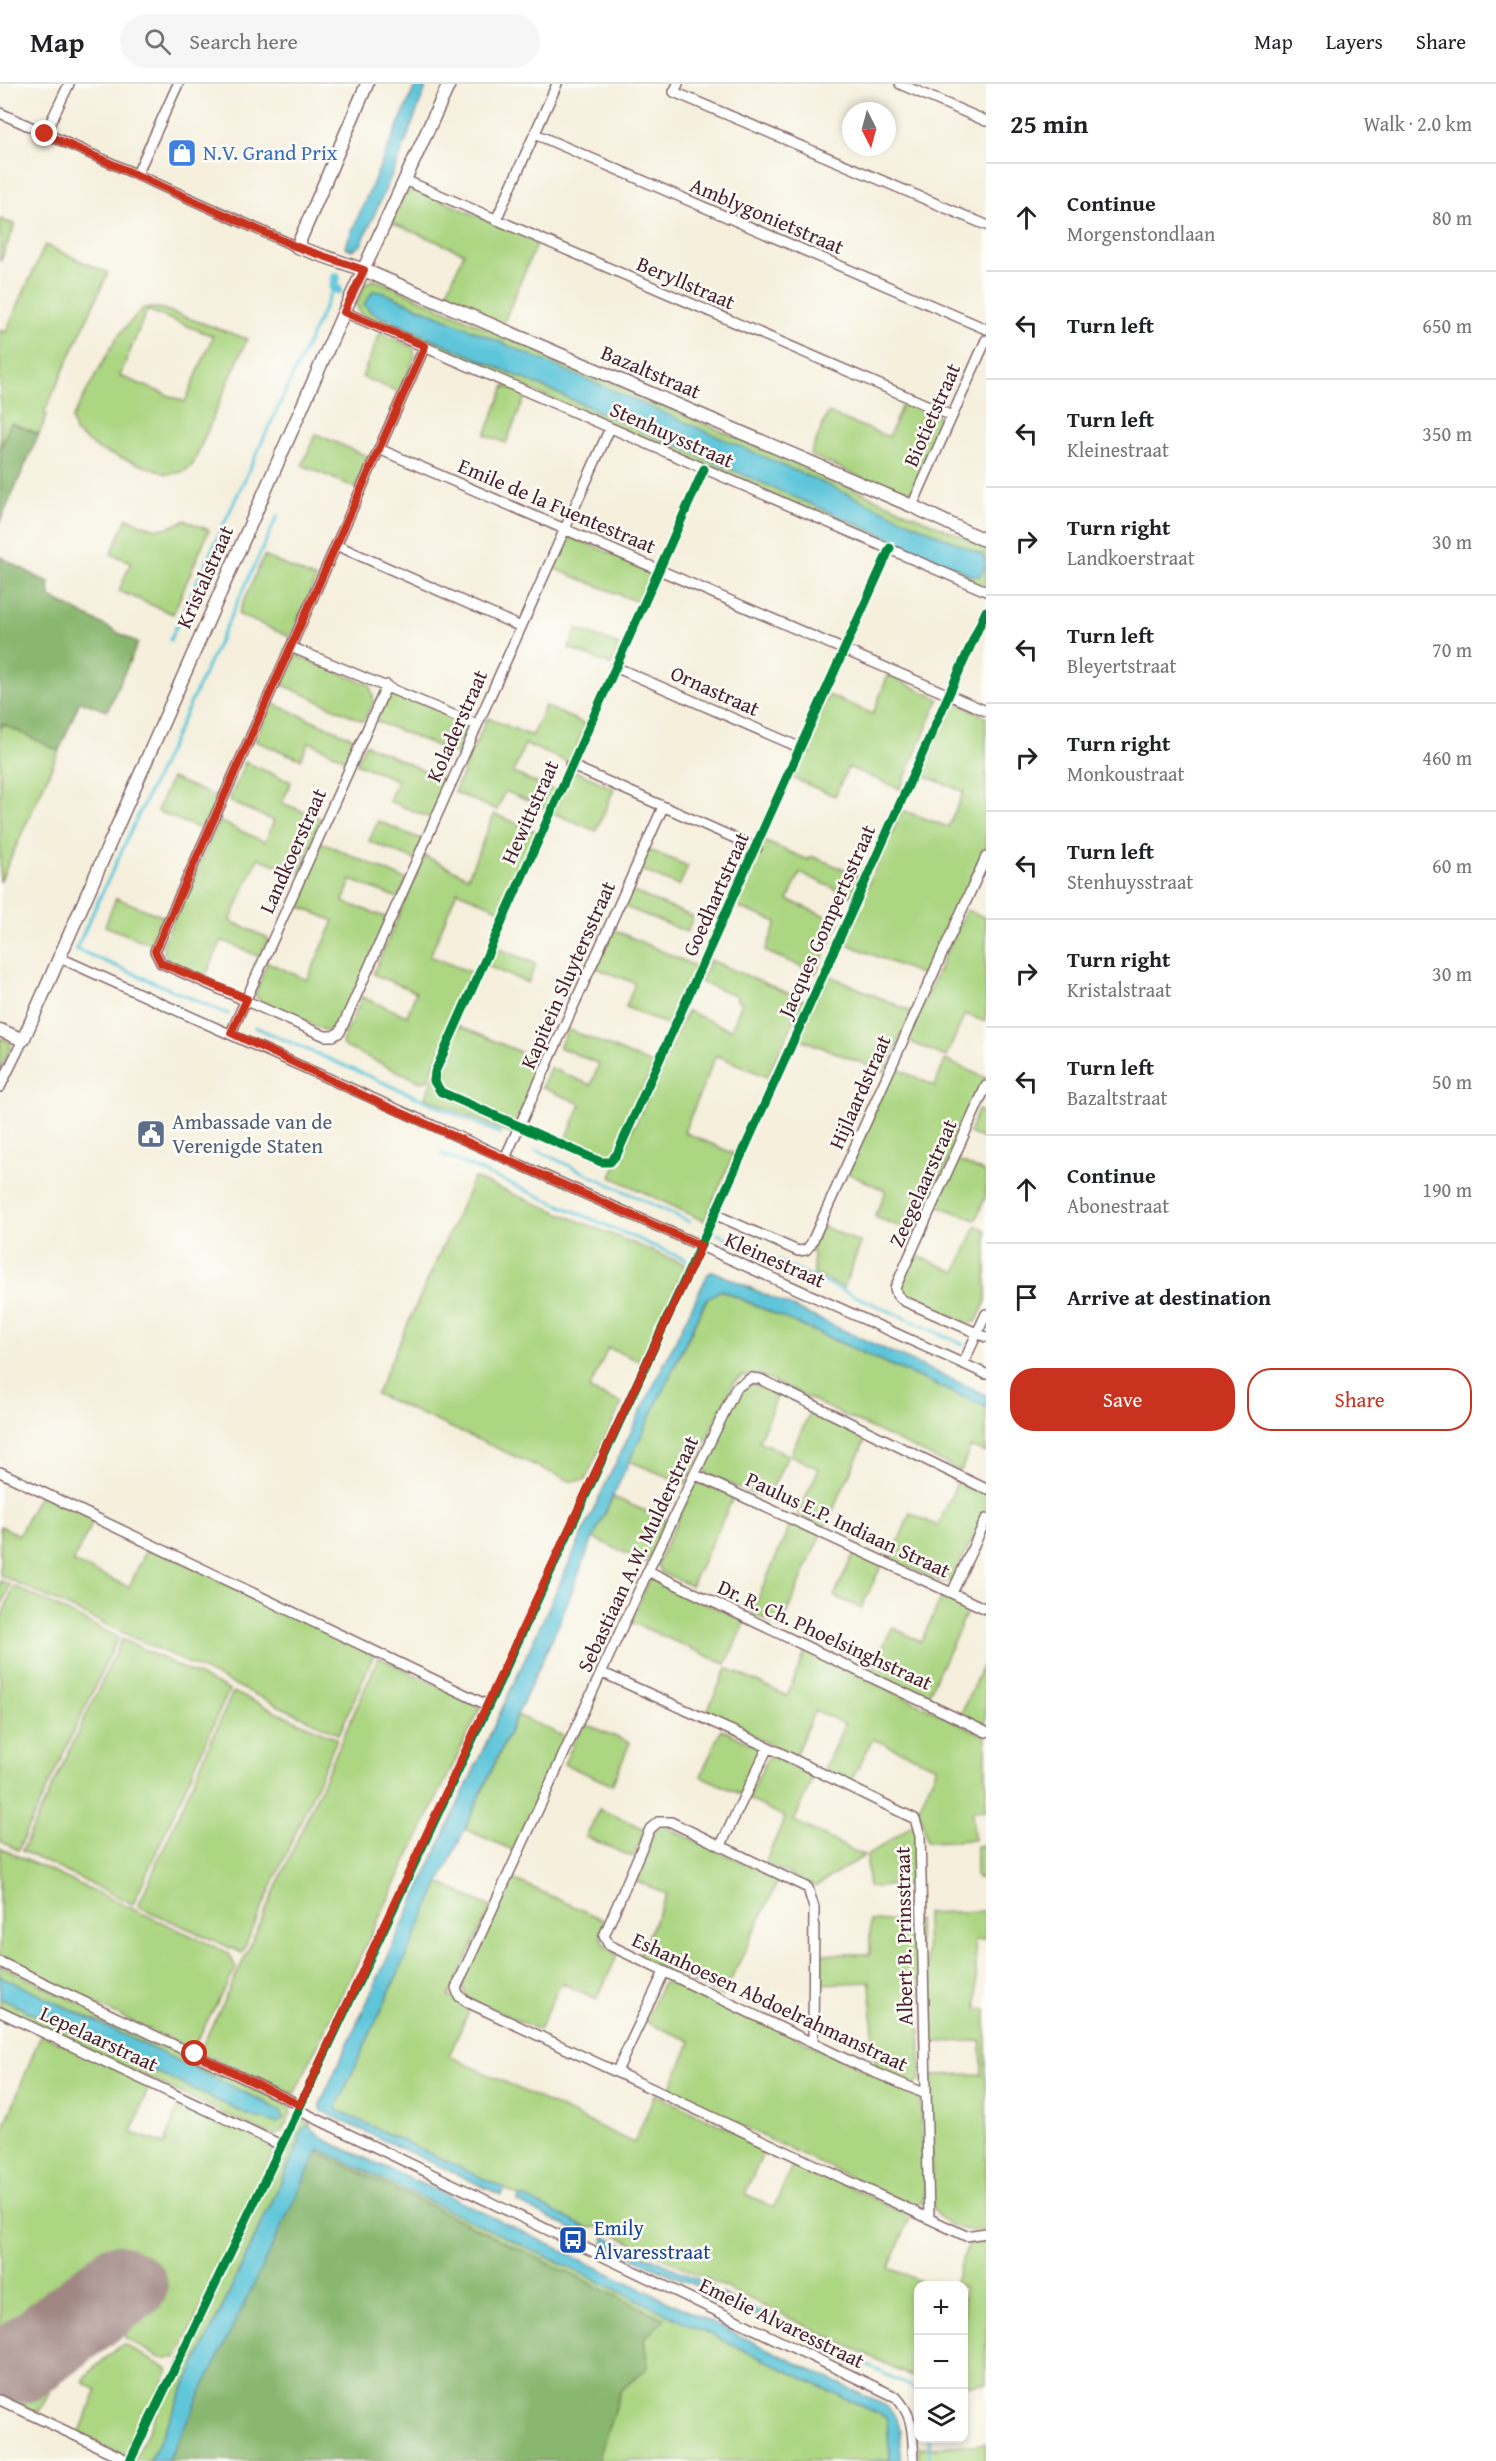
<!DOCTYPE html>
<meta charset="utf-8">
<style>
body{margin:0;font-family:"Gentium Book Plus",serif;background:#f6f6f6;color:#202124}
.controls{position:absolute;right:18px;bottom:18px;display:grid;overflow:hidden;border-radius:12px;box-shadow:0 3px 9px #0003}
.controls button{width:54px;height:54px;display:grid;place-items:center;padding:0;border:0;border-bottom:2px solid #e0e0e0;background:#fff;color:#202124;font:30px sans-serif}
.compass{position:absolute;left:842px;top:18px;width:54px;height:54px;border-radius:50%;background:#fff;box-shadow:0 3px 9px #0003;rotate:174deg}
.stop{position:absolute;width:18px;height:18px;margin:-14px;border:4px solid #c8321e;border-radius:50%;background:#fff}
.stop.end{background:#c8321e;border-color:#fff;box-shadow:0 2px 6px #0008}
.list{margin:0;padding:0;list-style:none}
h2{display:flex;justify-content:space-between;align-items:center;height:78px;margin:0;padding:0 24px;font-size:26px}
h2 small{font-size:20px;font-weight:400;color:#757577}
.list li{display:grid;grid-template-columns:39px 1fr auto;gap:18px;align-items:center;box-sizing:border-box;height:108px;padding:0 24px;border-top:2px solid #e0e0e0}
.list b{display:block;font-size:22px;white-space:nowrap}
.list p{margin:0;font-size:20px;white-space:nowrap;color:#757577}
.list em{font-size:20px;font-style:normal;color:#757577}
.actions{display:flex;gap:12px;padding:18px 24px}
.actions a{flex:1;padding:14px 0;border:2px solid #c8321e;border-radius:24px;text-align:center;font-size:21px;color:#c8321e}
.actions .main{background:#c8321e;color:#fff}
.icon{flex:none;width:33px;height:33px;fill:none;stroke:currentColor;stroke-width:2;stroke-linecap:round;stroke-linejoin:round}
.map{position:relative;flex:none;width:986px;height:2377px;overflow:hidden}
header{display:flex;align-items:center;gap:36px;box-sizing:border-box;height:84px;padding:0 30px;background:#fff;border-bottom:2px solid #e0e0e0}
header strong{font-size:28px}
nav{display:flex;gap:33px;margin-inline-start:auto;font-size:21px}
.search{width:420px;height:54px;background:#f6f6f6;display:flex;align-items:center;gap:15px;box-sizing:border-box;padding:0 21px;border-radius:33px;color:#757577;font-size:22px}
main{display:flex}
aside{flex:1;background:#fff}
.map>svg:first-child{display:block}
.green{fill:#acd682;stroke:#7b7a56;stroke-width:1.5;fill-rule:evenodd}
.forest{fill:#89b770;stroke:#6a6b4e;stroke-width:1.5}
.water{fill:#5ec6da;stroke:#547282;stroke-width:1.5}
.lines{fill:none;stroke-linecap:round;stroke-linejoin:round}
.stream{stroke:#5ec6da;stroke-width:3}
.canal{stroke:#5ec6da;stroke-width:10}
.runway{stroke:#a08784;stroke-width:66}
.minor-casing{stroke:#866869;stroke-width:12}
.tertiary-casing{stroke:#866869;stroke-width:15}
.minor{stroke:#fff;stroke-width:9}
.tertiary{stroke:#fff;stroke-width:12}
.cycleway-casing{stroke:#fdfcf7;stroke-width:13}
.cycleway{stroke:#00873e;stroke-width:9}
.route{stroke:#c8321e;stroke-width:8}
.labels{text-anchor:middle;stroke-width:5;stroke-linejoin:round;paint-order:stroke}
.shop-label{font-size:21px;fill:#366cbe;stroke:#fdfcf7;text-anchor:start}
.street-label{font-size:21px;fill:#4a1f2b;stroke:#fdfcf7}
.service-label{font-size:21px;fill:#4e5e75;stroke:#fdfcf7;text-anchor:start}
.transit-label{font-size:21px;fill:#164399;stroke:#fdfcf7;text-anchor:start}
</style>
<header>
<strong>Map</strong>
<div class="search"><svg class="icon" aria-label="search" viewBox="0 0 24 24"><circle cx="10" cy="10" r="6"/><path d="M15 15l6 6"/></svg>Search here</div>
<nav><a>Map</a><a>Layers</a><a>Share</a></nav>
</header>
<main>
<div class="map">
<svg width="986" height="2377" viewBox="0 0 986 2377">
<rect width="100%" height="100%" fill="#fdfcf7"/>
<filter id="ink" filterUnits="userSpaceOnUse"><feTurbulence type="fractalNoise" baseFrequency=".0167" numOctaves="2"/><feDisplacementMap in="SourceGraphic" scale="12" xChannelSelector="R" yChannelSelector="G"/><feConvolveMatrix kernelMatrix="1 2 1 2 8 2 1 2 1" color-interpolation-filters="sRGB"/></filter>
<filter id="wash" filterUnits="userSpaceOnUse"><feTurbulence type="fractalNoise" baseFrequency=".008" numOctaves="4" result="noise"/><feDisplacementMap in="SourceGraphic" scale="24" xChannelSelector="R" yChannelSelector="G"/><feGaussianBlur stdDeviation="1.35" result="paint"/><feColorMatrix in="noise" values="0 0 0 0 0 0 0 0 0 0 0 0 0 0 0 0 0 1.4 0 .05"/><feComposite in="paint" operator="in"/></filter>
<g filter="url(#wash)">
<rect width="100%" height="100%" fill="#f5efdc"/>
<path class="green" d="M415,105L537,158L503,240L444,215L464,169L392,139L404,111Z
M0,135L15,141L0,178Z
M45,161L108,189L44,329L47,331L39,350L11,339L0,365V246L6,248Z
M372,196L379,197L986,463V501H978L361,231L356,220L365,200ZM373,208H382L983,471L971,492L955,483L371,228Z
M143,224H160L247,255L193,380C185,389 178,389 167,390L99,366L75,348L72,335L78,323L117,253ZM147,226L213,252L185,318L120,292Z
M380,249L413,263L415,273L399,308L362,293Z
M505,302L526,311L506,359L485,351Z
M904,315L936,329L943,341L912,407L899,410L810,371L828,329L889,353Z
M316,350L369,373L356,404L302,381Z
M127,434C151,445 161,450 185,436L209,446L173,530L119,507L131,478L111,470Z
M569,455H576L645,483L650,493L638,518L553,484L564,457Z
M264,472L316,495L290,553L238,530Z
M577,545L619,561L611,581L569,564Z
M295,571L370,601L374,617L363,637L279,599L290,574Z
M888,591L939,615L900,705L848,683L835,712L792,694L828,611L873,630Z
M392,608L469,638L471,647L459,671L376,637L387,612Z
M272,619L358,656L349,677L309,658L301,675L255,657Z
M956,619L986,633V763L927,893L842,858L902,726L948,743L964,708L918,689L946,626Z
M545,622L587,641L570,679L525,660L513,689L557,708L549,726L505,707L497,726L454,708L487,634L532,652Z
M3,640L59,667L0,798V646Z
M365,660L449,698L433,735L389,717L397,696L356,679Z
M245,678L291,698L282,719L322,735L299,789L258,774L230,837L268,854L260,873L222,856L205,893C189,886 160,881 163,859L219,737L265,758L274,737L229,717Z
M576,687L614,705L596,747L551,728L568,691Z
M171,694L217,713L203,746L157,727Z
M494,730L540,749L503,827L457,807L430,872L475,890L427,997L421,998L343,962L342,958L362,913L407,932L416,908L373,890L425,772L468,793Z
M378,737L423,756L415,776L369,757Z
M763,757L809,776L811,772L860,792L851,812L800,789L788,816L839,838L816,889L765,867L777,838L735,822Z
M321,758L407,796L398,814L351,796L343,818L388,834L344,940L335,948L326,947L259,916L255,911L267,878L307,896L334,837L294,820Z
M647,765L688,782L679,802L639,785Z
M629,806L693,833L687,848L623,822Z
M116,814L164,833L153,861L105,842Z
M966,826L986,834V938L965,930L946,973L906,956Z
M612,845L697,883L671,942L626,923L635,899L596,884Z
M493,862L536,880L528,899L485,881Z
M710,876L804,916L767,993L716,971L684,1048L734,1070L704,1137L611,1093L687,927L731,946L742,918L736,916L738,912L700,898Z
M826,890L912,928L885,988L798,954Z
M457,941L543,978L512,1050L425,1013Z
M568,945L654,981L615,1069L604,1074L565,1058L581,1020L542,1003L550,984L591,1001L599,980L559,963Z
M0,954L10,958L11,963L0,987Z
M945,976L986,994L916,1149L875,1133L886,1107L847,1089L893,983L935,1002Z
M978,1026L986,1030V1056L969,1049Z
M956,1076L986,1089V1111L976,1136L937,1121Z
M474,1094L686,1181L642,1278L608,1264L589,1306L622,1319L585,1396L570,1397L376,1310Z
M822,1142L861,1159L844,1204L814,1190L812,1163Z
M976,1142L986,1146V1217L976,1238L966,1239L905,1213L900,1200L913,1170L956,1188Z
M720,1206L986,1323V1369L970,1363L961,1387L760,1291L742,1292L734,1298L686,1400L629,1377L707,1215Z
M751,1300L778,1310L759,1357L788,1371L767,1416L707,1390L704,1379L737,1308Z
M811,1326L867,1352L825,1443L797,1431L819,1385L790,1371Z
M958,1396L986,1409V1428L953,1494L949,1497H939L891,1476L910,1429L938,1442Z
M698,1399H705L734,1412L691,1502L662,1489L657,1480L693,1403Z
M40,1409L94,1435L73,1478L129,1503L148,1462L374,1570L339,1650L0,1491V1442L19,1451Z
M613,1413L666,1436L647,1479L593,1454Z
M792,1437L821,1450L781,1542L751,1530Z
M855,1467L882,1480L861,1524L834,1512Z
M650,1494L745,1537L726,1580L631,1538Z
M0,1496L10,1501L0,1525Z
M14,1502L118,1553L18,1766L0,1757V1537Z
M943,1510L970,1522L926,1615L872,1589L892,1543L921,1558Z
M122,1555L229,1606L133,1820L22,1767Z
M806,1566L986,1652V1726L972,1727L974,1756L927,1758L921,1732L917,1729L937,1683L873,1655L851,1697L824,1685L845,1640L815,1626L795,1672L706,1630L727,1584L787,1612Z
M379,1573L481,1623L294,2010L203,1970L201,1964L245,1873Z
M986,1574V1644L960,1632Z
M233,1608L337,1655L242,1869L138,1822Z
M517,1631L568,1654L515,1767L465,1745Z
M583,1639L630,1659L612,1701L564,1680Z
M721,1645L757,1663L759,1676L742,1711L701,1692Z
M772,1671L815,1689L794,1737L864,1772L815,1803L765,1779L785,1733L748,1715L768,1673Z
M599,1725L645,1745L633,1773L586,1753Z
M912,1741L916,1747L917,1801L868,1803L867,1772Z
M663,1742L779,1795L723,1912L638,1873L667,1810L632,1795L653,1750L657,1744Z
M976,1762H986V1794H976Z
M0,1764L229,1869L236,1884L194,1962L188,1964L0,1875Z
M511,1794L604,1836C598,1854 601,1862 618,1870L597,1915L561,1899L539,1946L470,1916L463,1905L462,1899Z
M439,1799L491,1823L449,1912L470,1924L449,1972L634,2059L655,2010L766,2062L745,2110L774,2123L795,2075L910,2133L889,2184L930,2201L918,2202V2295L598,2143L587,2144L339,2027L336,2024Z
M986,1827V1855L975,1856L977,1925H986V2146C967,2149 941,2142 933,2123L928,1991L982,1990L981,1957L928,1958L926,1829Z
M918,1836L921,1988L920,1996L913,2001L875,1982L870,1898L818,1900L817,1870H870V1837Z
M0,1881L288,2020L291,2029L282,2048L274,2052L265,2049L0,1924V1914L248,2031L277,2039L284,2034L280,2027L266,2019L0,1892Z
M673,1896L920,2011L925,2109L922,2119L912,2122L669,2008L691,1957L645,1938L662,1900Z
M41,1950L149,2000L132,2049L165,2060L179,2018L273,2060L274,2067L177,2274H160L125,2254L127,2246L103,2229L139,2203L117,2191L24,2262L14,2283L23,2290L44,2273L63,2285L38,2329L0,2311V2073L4,2064L0,2062V2054Z
M301,2036L311,2039C306,2047 298,2045 300,2057L150,2377H134L290,2050Z
M319,2065L887,2334L890,2374L888,2376L871,2377H598L620,2307L648,2283L644,2255L664,2235L316,2067Z
M986,2157V2300L964,2301V2202L954,2201L968,2159Z
M123,2260L169,2286L128,2374L79,2350L97,2306L83,2298L93,2285Z
M986,2360V2377H919L918,2364Z"/>
<path class="forest" d="M11,339L39,350L0,438V365Z
M0,473L49,499L50,513L138,559L107,627L80,617L59,667L3,640L0,646Z
M316,2067L664,2235L644,2255L648,2283L620,2307L598,2377H168Z"/>
<path class="water" d="M416,0H427L401,70L361,161L352,166L345,163Z
M373,207L382,208C584,293 784,381 983,471L986,481L980,492H971L955,483L371,228L364,221Z
M713,1187L986,1311V1323L721,1206L706,1215L593,1454L557,1544L336,2024L339,2027L504,2104L501,2111L332,2032L322,2027L320,2020L605,1401L708,1190Z
M0,1892L266,2019L280,2027L284,2034L277,2039L248,2031L0,1914Z
M309,2042L325,2056L448,2112L886,2322C904,2335 900,2357 901,2377H871L888,2376L890,2374L887,2334L319,2065L168,2377H150L300,2058L299,2052L304,2043Z
M519,2113H524L587,2144L581,2149L517,2118Z
M605,2153L712,2202L714,2205L712,2209L603,2160Z
M722,2210L830,2259L831,2266L721,2215Z"/>
<g class="lines">
<path class="stream" d="M170,556L334,203
M228,930L76,865L278,431
M255,943L500,1049
M536,1066L690,1138
M442,1070L686,1176
M718,1150L730,1156
M726,1166L730,1156L965,1261
M852,2274L918,2306
M929,2354L930,2377"/>
<path class="canal" d="M336,193L334,203L338,206"/>
<path class="runway" d="M118,2193L135,2202L23,2286L17,2281L27,2263Z"/>
</g>
</g>
<g filter="url(#ink)">
<g class="lines">
<g class="minor-casing">
<path id="minor" d="M678,0L674,8L986,141
M900,0L986,37
M0,29L297,163
M45,50L69,0
M535,50L986,245
M137,90L178,0
M407,97L952,332
M496,136L557,0
M344,228L986,507
M425,262L155,867L161,879L325,952H333L340,948L610,344
M379,365L986,627
M704,385L435,988L434,997L441,1008L601,1078H610L617,1070L890,464
M912,422L986,256
M336,461L521,543
M291,563L477,641
M615,583L801,664
M570,681L757,764
M58,873L986,1290
M231,949L387,601
M986,1002L895,1204L897,1211L904,1217L986,1253
M0,1003L23,956
M505,1074L663,723
M714,1130L798,1167L806,1166L811,1160L986,773
M963,1280L986,1230
M0,1388L487,1621
M694,1390L986,1525
M986,1405L760,1295L751,1294L736,1304L648,1487L456,1904L459,1912L469,1919L966,2152L986,2149
M648,1487L986,1648
M952,1509L986,1435
M603,1589L768,1663L915,1735L920,1752L929,2134
M721,1761L768,1663
M0,1878L300,2021
M0,1928L281,2061
M813,1958L814,1824L808,1804L671,1738H658L650,1745L604,1852L609,1861L862,1983L926,2010
M617,1987L664,1888
M298,2026L896,2313C915,2334 912,2350 914,2377
M0,2316L129,2377
M130,2377C426,1765 710,1148 986,527"/>
</g>
<g class="tertiary-casing">
<path id="tertiary" d="M367,0L297,163L364,186L912,422L986,457
M0,946L23,956L344,228L449,0"/>
</g>
<use href="#minor" class="minor"/>
<use href="#tertiary" class="tertiary"/>
<g class="cycleway-casing">
<path id="cycleway" d="M704,385L435,988L434,997L441,1008L601,1078H610L617,1070L890,464
M130,2377C426,1765 710,1148 986,527"/>
</g>
<use href="#cycleway" class="cycleway"/>
</g>
</g>
<g class="lines" filter="url(#ink)">
<path class="route" d="M45,50L297,163L364,186L344,228L425,262L155,867L161,879L247,915L231,949L382,1020L701,1162L300,2021L195,1970"/>
</g>
<defs>
<g id="shop-square" transform="scale(1.5)"><rect x="-9" y="-9" width="18" height="18" rx="4" fill="#3f7fe0" stroke="#fdfcf7"/><path d="M-5-2.5h2.3a2.7 3.5 0 0 1 5.4 0H5L5.5 6h-11ZM-1.5-2.5h3a1.5 2.3 0 0 0-3 0Z" fill="#fff"/></g>
<g id="civic-square" transform="scale(1.5)"><rect x="-9" y="-9" width="18" height="18" rx="4" fill="#5c6f8a" stroke="#fdfcf7"/><path d="M-.6-6.5H3V-4.5H.6V-3L4-1V1h2V6H-6V1h2V-1L-.6-3ZM-1.2 2.5V6h2.4V2.5Z" fill="#fff"/></g>
<g id="bus-square" transform="scale(1.5)"><rect x="-9" y="-9" width="18" height="18" rx="4" fill="#1a4fb4" stroke="#fdfcf7"/><path d="M-5-6H5V4H4V6H2V4H-2V6H-4V4H-5ZM-3.5-4V0h7V-4ZM-3.5 1.2v1.5H-2V1.2ZM2 1.2v1.5H3.5V1.2Z" fill="#fff"/></g>
</defs>
<g fill-rule="evenodd">
<use href="#shop-square" x="182" y="69"/>
<use href="#civic-square" x="151" y="1050"/>
<use href="#bus-square" x="573" y="2156"/>
</g>
<g class="labels">
<g class="shop-label">
<text x="203" y="76">N.V. Grand Prix</text>
</g>
<g class="street-label">
<text transform="translate(767 132) rotate(23)" y="7">Amblygonietstraat</text>
<text transform="translate(686 199) rotate(23)" y="7">Beryllstraat</text>
<text transform="translate(651 288) rotate(23)" y="7">Bazaltstraat</text>
<text transform="translate(932 331) rotate(-66)" y="7">Biotietstraat</text>
<text transform="translate(672 351) rotate(24)" y="7">Stenhuysstraat</text>
<text transform="translate(557 422) rotate(23)" y="7">Emile de la Fuentestraat</text>
<text transform="translate(205 493) rotate(-66)" y="7">Kristalstraat</text>
<text transform="translate(715 607) rotate(24)" y="7">Ornastraat</text>
<text transform="translate(457 642) rotate(-66)" y="7">Koladerstraat</text>
<text transform="translate(530 728) rotate(-66)" y="7">Hewittstraat</text>
<text transform="translate(293 767) rotate(-66)" y="7">Landkoerstraat</text>
<text transform="translate(716 810) rotate(-66)" y="7">Goedhartstraat</text>
<text transform="translate(827 837) rotate(-66)" y="7">Jacques Gompertsstraat</text>
<text transform="translate(568 891) rotate(-66)" y="7">Kapitein Sluytersstraat</text>
<text transform="translate(860 1008) rotate(-66)" y="7">Hijlaardstraat</text>
<text transform="translate(923 1099) rotate(-66)" y="7">Zeegelaarstraat</text>
<text transform="translate(775 1176) rotate(24)" y="7">Kleinestraat</text>
<text transform="translate(848 1441) rotate(25)" y="7">Paulus E.P. Indiaan Straat</text>
<text transform="translate(638 1470) rotate(-65)" y="7">Sebastiaan A.W. Mulderstraat</text>
<text transform="translate(825 1551) rotate(25)" y="7">Dr. R. Ch. Phoelsinghstraat</text>
<text transform="translate(904 1852) rotate(-91)" y="7">Albert B. Prinsstraat</text>
<text transform="translate(770 1918) rotate(25)" y="7">Eshanhoesen Abdoelrahmanstraat</text>
<text transform="translate(99 1955) rotate(25)" y="7">Lepelaarstraat</text>
<text transform="translate(782 2239) rotate(26)" y="7">Emelie Alvaresstraat</text>
</g>
<g class="service-label">
<text x="172" y="1045">Ambassade van de<tspan x="172" dy="24">Verenigde Staten</tspan></text>
</g>
<g class="transit-label">
<text x="594" y="2151">Emily<tspan x="594" dy="24">Alvaresstraat</tspan></text>
</g>
</g>
</svg>
<div class="controls">
<button>+</button>
<button>−</button>
<button><svg class="icon" aria-label="layers" viewBox="0 0 24 24"><path d="M12 4l9 5-9 5-9-5zM3 14l9 5 9-5"/></svg></button>
</div>
<svg class="compass" viewBox="-18 -18 36 36"><path d="M0-13l5 13h-10z" fill="#e53935"/><path d="M0 13l5-13h-10z" fill="#757577"/></svg>
<div class="stop" style="left:195px;top:1970px"></div>
<div class="stop end" style="left:45px;top:50px"></div>
</div>
<aside>
<h2>25 min<small>Walk · 2.0 km</small></h2>
<ul class="list">
<li><svg class="icon" aria-label="ahead" viewBox="0 0 24 24"><path d="M12 20V5M6 11l6-6 6 6"/></svg><div><b>Continue</b><p>Morgenstondlaan</p></div><em>80 m</em></li>
<li><svg class="icon" aria-label="left" viewBox="0 0 24 24"><path d="M17 20v-9H6M10 6l-5 5 5 5"/></svg><div><b>Turn left</b></div><em>650 m</em></li>
<li><svg class="icon" aria-label="left" viewBox="0 0 24 24"><path d="M17 20v-9H6M10 6l-5 5 5 5"/></svg><div><b>Turn left</b><p>Kleinestraat</p></div><em>350 m</em></li>
<li><svg class="icon" aria-label="right" viewBox="0 0 24 24"><path d="M7 20v-9h11M14 6l5 5-5 5"/></svg><div><b>Turn right</b><p>Landkoerstraat</p></div><em>30 m</em></li>
<li><svg class="icon" aria-label="left" viewBox="0 0 24 24"><path d="M17 20v-9H6M10 6l-5 5 5 5"/></svg><div><b>Turn left</b><p>Bleyertstraat</p></div><em>70 m</em></li>
<li><svg class="icon" aria-label="right" viewBox="0 0 24 24"><path d="M7 20v-9h11M14 6l5 5-5 5"/></svg><div><b>Turn right</b><p>Monkoustraat</p></div><em>460 m</em></li>
<li><svg class="icon" aria-label="left" viewBox="0 0 24 24"><path d="M17 20v-9H6M10 6l-5 5 5 5"/></svg><div><b>Turn left</b><p>Stenhuysstraat</p></div><em>60 m</em></li>
<li><svg class="icon" aria-label="right" viewBox="0 0 24 24"><path d="M7 20v-9h11M14 6l5 5-5 5"/></svg><div><b>Turn right</b><p>Kristalstraat</p></div><em>30 m</em></li>
<li><svg class="icon" aria-label="left" viewBox="0 0 24 24"><path d="M17 20v-9H6M10 6l-5 5 5 5"/></svg><div><b>Turn left</b><p>Bazaltstraat</p></div><em>50 m</em></li>
<li><svg class="icon" aria-label="ahead" viewBox="0 0 24 24"><path d="M12 20V5M6 11l6-6 6 6"/></svg><div><b>Continue</b><p>Abonestraat</p></div><em>190 m</em></li>
<li><svg class="icon" aria-label="arrive" viewBox="0 0 24 24"><path d="M6 21V4h12l-3 4 3 4H6"/></svg><div><b>Arrive at destination</b></div></li>
</ul>
<div class="actions"><a class="main">Save</a><a>Share</a></div>
</aside>
</main>
